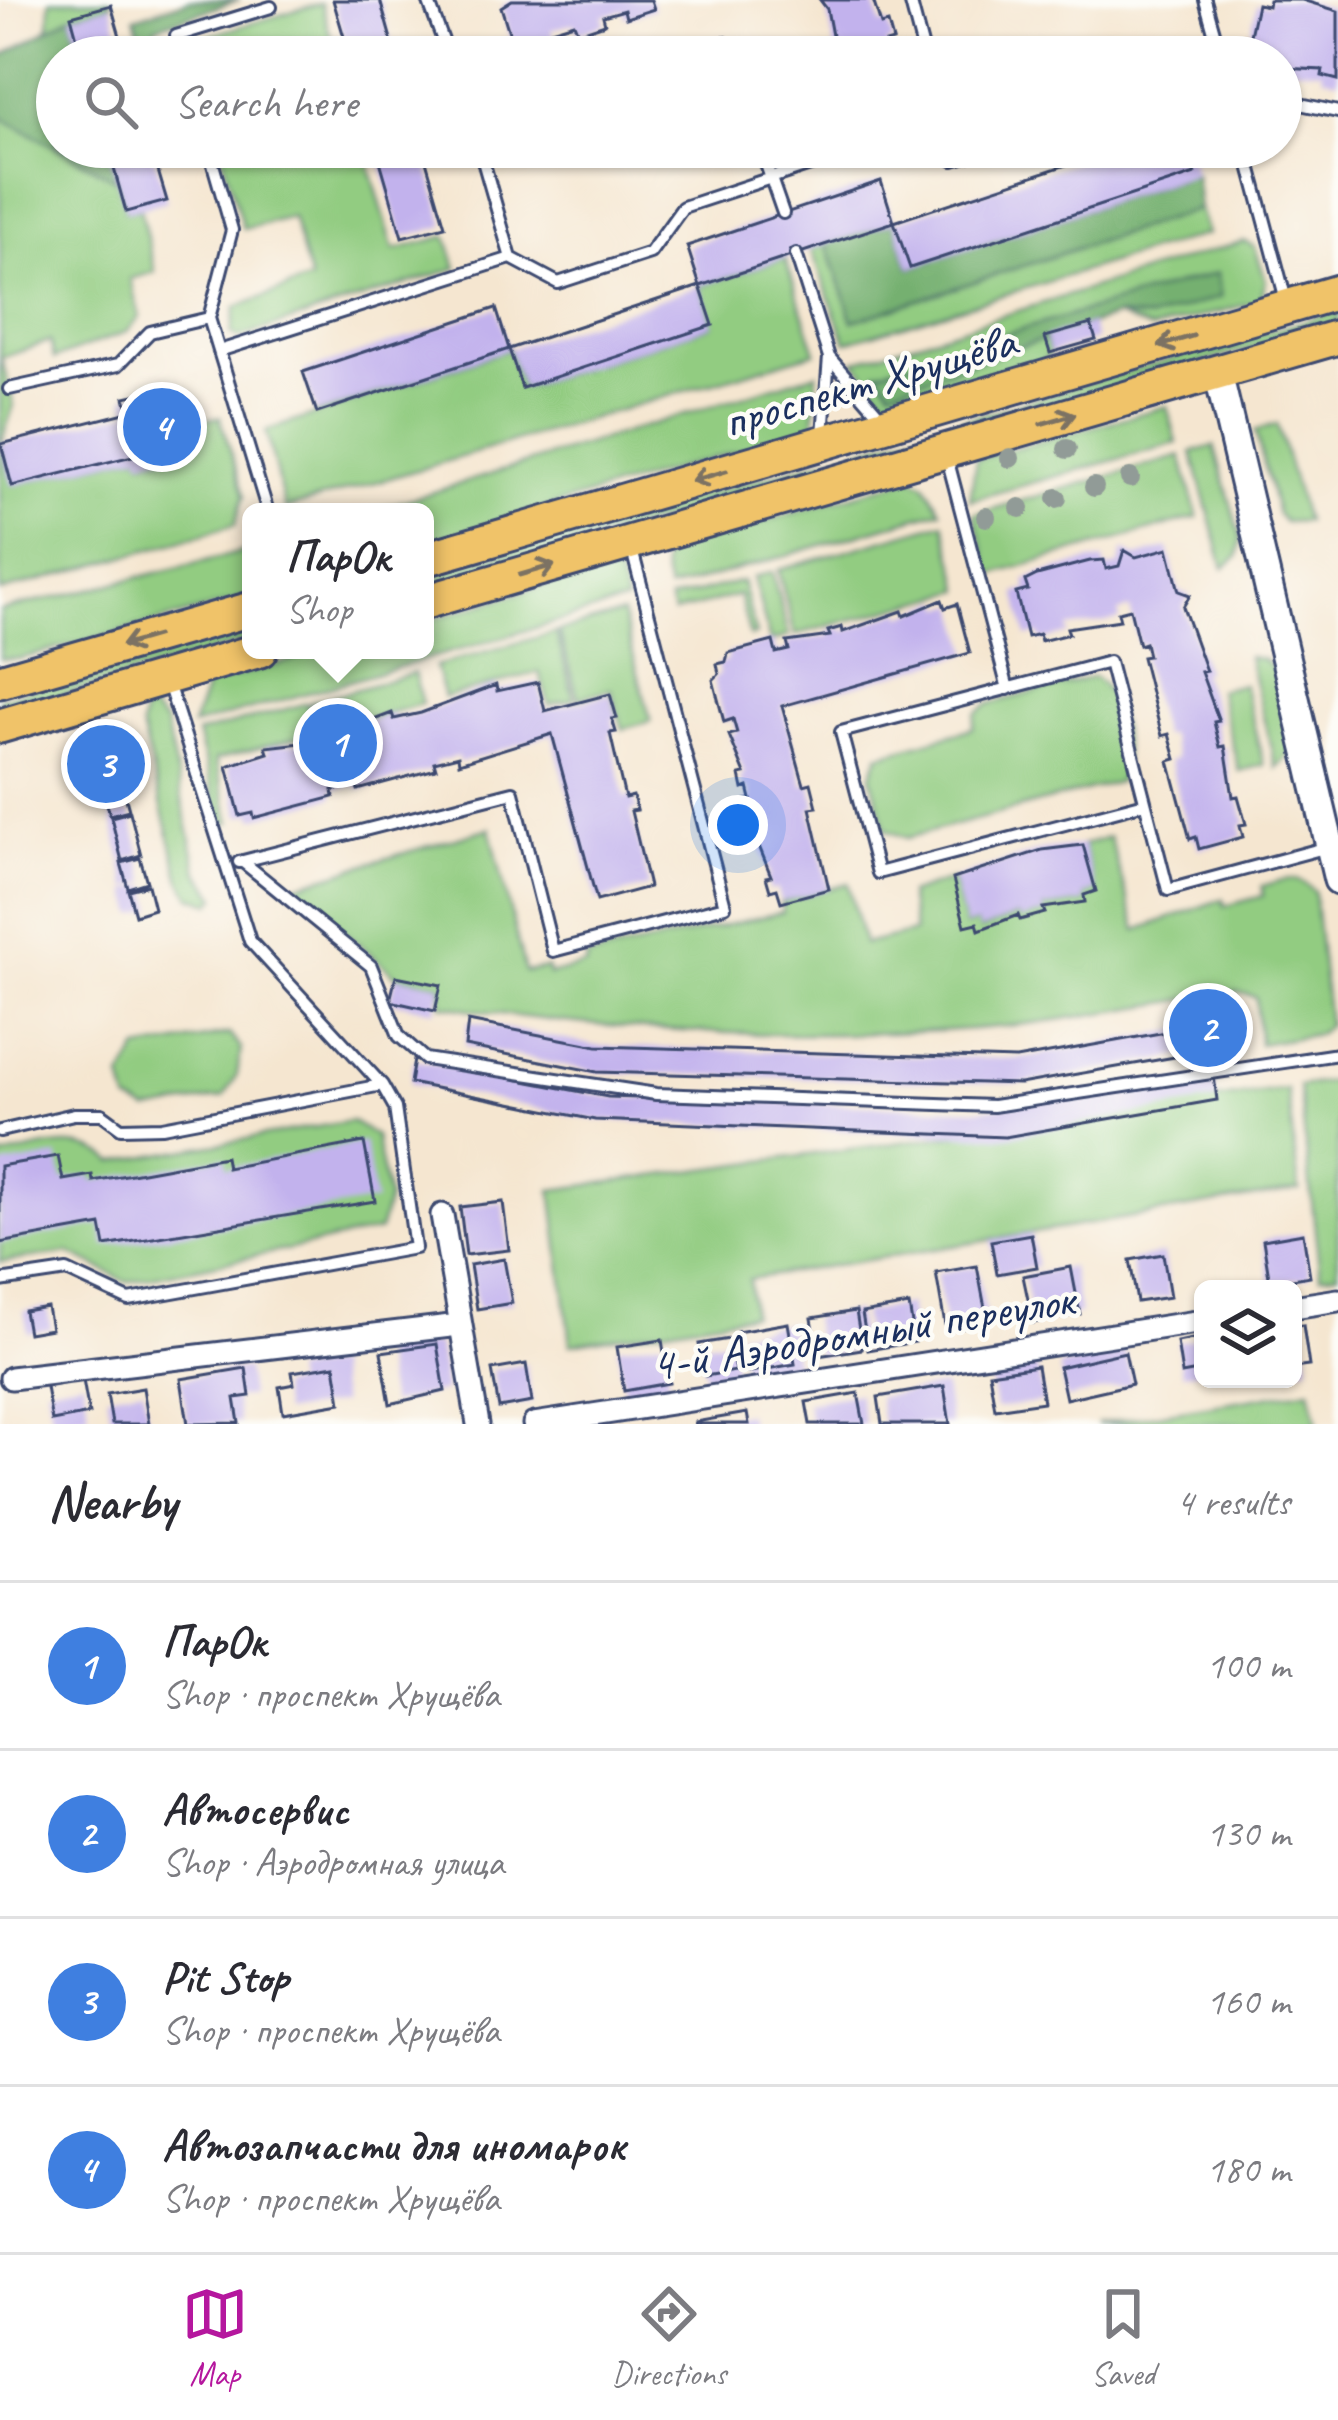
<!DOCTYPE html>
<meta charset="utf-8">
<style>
body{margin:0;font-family:Caveat,sans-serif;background:#f2f2f3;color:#2b2b33}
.controls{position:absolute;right:36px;bottom:36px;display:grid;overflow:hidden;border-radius:18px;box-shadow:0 3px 9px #0004}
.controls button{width:108px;height:108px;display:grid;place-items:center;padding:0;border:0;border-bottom:3px solid #e1e1e2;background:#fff;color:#2b2b33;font:60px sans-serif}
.you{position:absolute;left:738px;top:825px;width:42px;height:42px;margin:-30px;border:9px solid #fff;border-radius:50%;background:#1a73e8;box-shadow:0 0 0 18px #1a73e833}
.badge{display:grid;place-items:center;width:78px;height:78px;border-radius:50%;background:#b5179e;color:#fff;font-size:39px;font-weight:700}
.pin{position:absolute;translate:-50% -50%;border:6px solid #fff;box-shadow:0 3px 12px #0006}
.popup{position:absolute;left:242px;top:503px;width:192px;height:156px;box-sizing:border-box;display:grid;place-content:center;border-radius:18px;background:#fff;filter:drop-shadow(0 3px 9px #0005);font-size:39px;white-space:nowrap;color:#7c7c81}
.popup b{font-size:45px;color:#2b2b33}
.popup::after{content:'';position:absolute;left:50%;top:100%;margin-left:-24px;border:24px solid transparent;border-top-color:#fff}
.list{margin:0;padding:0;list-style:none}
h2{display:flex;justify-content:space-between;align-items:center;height:156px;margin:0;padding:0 48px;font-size:51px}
h2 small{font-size:39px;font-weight:400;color:#7c7c81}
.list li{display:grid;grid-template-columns:78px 1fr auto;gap:36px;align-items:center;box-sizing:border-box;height:168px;padding:0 48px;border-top:3px solid #e1e1e2}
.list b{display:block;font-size:45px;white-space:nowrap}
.list p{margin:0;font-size:39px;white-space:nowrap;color:#7c7c81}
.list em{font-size:39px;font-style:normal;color:#7c7c81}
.icon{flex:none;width:66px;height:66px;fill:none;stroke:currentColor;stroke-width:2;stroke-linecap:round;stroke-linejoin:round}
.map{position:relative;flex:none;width:1338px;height:1424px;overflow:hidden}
.search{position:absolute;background:#fff;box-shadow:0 3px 9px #0004;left:36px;right:36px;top:36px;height:132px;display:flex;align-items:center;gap:30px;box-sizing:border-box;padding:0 42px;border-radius:66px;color:#7c7c81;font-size:45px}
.sheet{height:828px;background:#fff}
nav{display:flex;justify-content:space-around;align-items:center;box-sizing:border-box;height:168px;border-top:3px solid #e1e1e2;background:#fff;font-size:33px;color:#7c7c81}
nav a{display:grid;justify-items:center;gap:6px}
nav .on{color:#b5179e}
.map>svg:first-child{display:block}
.green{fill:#92cc81;stroke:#567e70;stroke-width:3}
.forest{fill:#75b06f;stroke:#487066;stroke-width:3}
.building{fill:#c2b2ed}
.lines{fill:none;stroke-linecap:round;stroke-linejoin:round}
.service-casing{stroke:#3c4a6f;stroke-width:16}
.minor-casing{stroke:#3c4a6f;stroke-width:27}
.tertiary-casing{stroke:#3c4a6f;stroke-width:33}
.primary-casing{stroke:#3c4a6f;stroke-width:39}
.service{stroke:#fff;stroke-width:10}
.minor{stroke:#fff;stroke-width:21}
.tertiary{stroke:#fff;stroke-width:27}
.primary{stroke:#f0c369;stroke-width:33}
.tree{fill:#919b97}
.oneway{stroke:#7b7263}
.labels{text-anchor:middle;stroke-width:9;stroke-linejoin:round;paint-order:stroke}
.street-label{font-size:48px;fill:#1b2f5e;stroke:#fdfcf7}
</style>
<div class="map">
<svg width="1338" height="1424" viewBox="0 0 1338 1424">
<rect width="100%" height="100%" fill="#fdfcf7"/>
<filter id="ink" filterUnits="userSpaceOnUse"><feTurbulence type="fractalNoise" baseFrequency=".00833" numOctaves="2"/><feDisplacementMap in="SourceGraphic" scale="24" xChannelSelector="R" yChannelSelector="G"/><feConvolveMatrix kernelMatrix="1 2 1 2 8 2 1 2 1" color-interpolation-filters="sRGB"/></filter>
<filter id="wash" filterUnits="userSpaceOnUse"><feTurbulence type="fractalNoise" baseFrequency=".004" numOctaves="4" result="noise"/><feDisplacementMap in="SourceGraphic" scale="48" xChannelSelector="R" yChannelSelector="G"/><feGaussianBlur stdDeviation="2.7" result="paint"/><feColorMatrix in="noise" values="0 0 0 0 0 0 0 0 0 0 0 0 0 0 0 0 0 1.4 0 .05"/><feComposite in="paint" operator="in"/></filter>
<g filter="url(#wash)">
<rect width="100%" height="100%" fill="#f5e6d0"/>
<path class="green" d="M50,0H110L111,5L71,16L82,57H57V147H92L93,167L117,180L126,211L140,208L155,272L130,279L140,317L126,332L54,359L50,341L1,358L14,405L1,444L12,485L140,454L142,460L173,453L185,439L183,423L220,417L244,496L235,525L0,592V79L49,26Z
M321,3L337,57H194L190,41Z
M220,147H364L394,250L447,236L457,268L239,338L231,334L236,307L310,280L292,217L243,229Z
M1199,209L1207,234L846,342L811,249L826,244L854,321Z
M1244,241L1255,247L1266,281L1260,301L1151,330L1117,316L1045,337L1050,353L1040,364L893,406L855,361Z
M785,258L816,352L285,509L266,431L509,349L522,388L712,325L700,286Z
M1338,311V323L425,589V575Z
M817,373L814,428L425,544V512H369Z
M1167,406L1177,443L970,500L976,459Z
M1277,424L1305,521L1284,522L1277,514L1255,431Z
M1214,446L1241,538L1238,557L1224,568L1192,452Z
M1181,456L1198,517L991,575L974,514Z
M913,477L925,483L941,510L668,590L662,565L668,550Z
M944,522L962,590L795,635L778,570Z
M251,550V597L20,659H0V611Z
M610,566L619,575L626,602L192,726L207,685L326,650H425V621Z
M772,572L789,636L770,642L753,577Z
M742,581L756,635L750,637L739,595L673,613L669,600Z
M622,614L651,721L623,729L611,689L578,698L559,631Z
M251,626V640L0,713V698Z
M556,632L574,699L549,705L539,672L444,698L435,666Z
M1248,657L1263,659L1275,671L1293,750L1276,768Z
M414,673L422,704L320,732L311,702Z
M1093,677C1117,688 1134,761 1118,782L907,838L886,830L871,776L879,755L973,728L976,713L989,704Z
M1243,684L1264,765L1239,771L1218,690Z
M307,703L315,733L215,760L231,822L221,824L197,734Z
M150,709L165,723L198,871L217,897L211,903L191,896L181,880L141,728L143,713Z
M490,828L525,972L547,968L549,975L587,965L586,958L783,912L781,902L848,883L864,944L914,932L908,894L953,879L965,926L977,923L980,930L1018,915L1020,919L1044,913L1043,908L1085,902L1084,895L1095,891L1083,845L1109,837L1137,930L1223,899L1225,906L1263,896L1262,886C1284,879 1297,873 1314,892L1328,1024L1318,1034L1259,1044L1256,997L1237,992C1149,1004 1060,1023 973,1029C794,1040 618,1035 442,1005L441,985L396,976L292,886Z
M229,1034L241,1048L237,1075L224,1097L148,1111L128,1101L122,1079L138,1050Z
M1338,1080V1273L1320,1275L1299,1086Z
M1287,1089L1299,1190L749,1279L752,1314L571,1344L552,1190Z
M351,1121L375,1136L388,1199L379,1231L127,1282L69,1253L0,1262V1158C41,1148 79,1133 114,1162Z
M1310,1389L1318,1424H1096Z"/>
<path class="forest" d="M189,0H239L155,27L162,57H146L135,17Z
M71,16L82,57H57V147H108L117,180L0,117V51L4,55Z
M1195,174L1199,209L853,321L826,244L894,222L910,268Z
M1217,273L1221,297L1150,319L1117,316L891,389L877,371Z"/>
<g id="blocks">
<path class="building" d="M333,0H380L396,57H350Z
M512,0H651L654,9L626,18L624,10L603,16L605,24L578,33L574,23L551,30L554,40L525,49L523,42L513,45L501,7Z
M820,0H873L881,25L888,23L893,41L886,43L889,53L836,57L827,9Z
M1269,0H1302L1338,11V80L1322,76L1323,70L1281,68V57H1257L1258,51L1247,49L1257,4L1268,6Z
M111,5L126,57H82L71,16Z
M108,147H151L167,201L126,212Z
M376,147H422L445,226L402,237Z
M1120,147H1187L1195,174L910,268L894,222Z
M881,181L894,222L700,286L687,246Z
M700,286L713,325L522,388L509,349Z
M496,308L509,349L317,413L303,372Z
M1091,324L1096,340L1050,353L1045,337Z
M156,390L178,404L186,433L173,453L141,460L140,454L12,486L1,444L129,412L125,397Z
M1168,548L1179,591L1190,595L1183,607L1206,671L1201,672L1219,721L1214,722L1220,747L1225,746L1233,797L1238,796L1246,824L1240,825L1243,837L1199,849L1196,837L1190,839L1169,761L1176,759L1169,734L1162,736L1142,657L1148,656L1145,643L1139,645L1130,609L1118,612L1120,620L1067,628L1069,634L1041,641L1039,634L1027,637L1016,593L1028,590L1025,581L1037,575L1090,561L1104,560L1106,569L1119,566L1124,550L1136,557Z
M942,600L945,608L957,604L970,653L782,706L804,785L811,783L817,807L810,808L829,889L781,902L777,889L770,891L766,877L771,876L755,836L760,835L757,823L752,824L746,800L751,799L748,787L743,789L740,775L745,774L729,735L737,733L733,719L724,722L713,680L719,674L717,664L726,662L728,653L773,641L776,653L789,650L787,642L830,636L828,631L842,627L843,632L902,611L904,616Z
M538,682L545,711L610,694L617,718L612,719L616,732L610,733L625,798L633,796L637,810L631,811L649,887L597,901L552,734L459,763L458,756L434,762L436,769L358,790L356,784L333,790L334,797L254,818L253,813L240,816L227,766L268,753L266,747L319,741L392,713L394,719L421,713L496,685L497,691Z
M114,755L129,810L110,815L95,761Z
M130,812L141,855L122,861L111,817Z
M1083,845L1096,891L1084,895L1085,902L1043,908L1045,913L1020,920L1018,915L979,930L977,923L965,926L953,879L1042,850Z
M140,858L147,882L128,888L121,863Z
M148,885L154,909L135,915L128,890Z
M396,976L441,985L435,1011L390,1001Z
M468,1021L597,1046L1016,1059L1227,1021L1232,1047L1020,1084L597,1072L465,1046Z
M414,1060L608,1097L983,1109L1214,1076L1217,1100L1005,1137L595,1120L410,1083Z
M364,1142L375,1201L105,1246L101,1225L0,1243V1166L58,1156L63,1180L92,1175L93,1181L225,1157L227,1168Z
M503,1202L509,1250L466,1255L460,1207Z
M1303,1233L1310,1276L1270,1283L1263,1240Z
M1031,1234L1037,1267L997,1274L991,1241Z
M1163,1254L1170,1297L1137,1302L1130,1260Z
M504,1259L512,1303L477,1309L470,1265Z
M977,1266L988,1324L946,1331L936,1273Z
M1071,1267L1080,1314L1033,1323L1023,1276Z
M909,1305L915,1342L868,1350L862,1313Z
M47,1307L51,1329L28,1333L24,1311Z
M856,1311L862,1349L818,1356L812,1318Z
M788,1323L795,1364L744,1373L737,1332Z
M1303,1325L1309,1366L1293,1368V1326Z
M1203,1337V1370L1182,1374L1177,1342Z
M729,1339L735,1371L705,1376L699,1344Z
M662,1340L669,1383L624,1391L617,1347Z
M437,1344L445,1391L390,1404L381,1352Z
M1125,1352L1132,1384L1066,1399L1059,1367Z
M526,1364L532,1402L499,1408L492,1370Z
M335,1365L341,1403L283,1413L279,1387L294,1384L292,1372Z
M1037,1366L1043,1402L995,1409L989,1373Z
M246,1368L250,1396L235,1398L239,1423L188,1424L181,1379Z
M83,1380L89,1414L52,1421L46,1387Z
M944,1386L950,1424H882L878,1397Z
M143,1388L149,1424H112L107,1394Z
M858,1393L864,1424H810L806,1402Z
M747,1413L749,1424H695V1422Z"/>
</g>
</g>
<g filter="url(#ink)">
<use href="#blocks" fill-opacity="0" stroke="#3c4a6f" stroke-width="3"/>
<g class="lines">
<g class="service-casing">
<path id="service" d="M428,0L449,57
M910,0L925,57
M1205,0L1221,57
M182,57L176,36L271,7
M676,57L725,43L730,57
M1281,100L1338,112
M208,147L232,230L209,318
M479,147L511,258
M760,147L783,213
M949,147L953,160L996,147
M1245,147L1286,300
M796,254L829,357L823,435
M829,357L882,418
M9,389L118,365L150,332L209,318L219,351
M946,454L1008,689
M268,512L219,351L511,258L558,283L650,253L683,207L865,147
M1145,803L878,873L841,732L1109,662L1168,890L1328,847
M239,862L513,792L553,951L725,906L631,546
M243,862L371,966L399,1036L425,1059L656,1094L993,1106L1338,1054
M0,1131L74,1114H102L121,1128L162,1127L382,1085
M0,1281L67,1271L129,1300L415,1248L395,1108L382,1085L250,941L167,680"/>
</g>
<g class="minor-casing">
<path id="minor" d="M442,1215L478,1424
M1293,1307L1338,1300
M11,1378L459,1325
M534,1424L1203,1321"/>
</g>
<g class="tertiary-casing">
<path id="tertiary" d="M1218,373L1338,880"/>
</g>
<g class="primary-casing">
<path id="primary" d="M425,559L1338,292
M425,602L1338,337
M0,681L251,609
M0,726L260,650"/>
</g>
<use href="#service" class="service"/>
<use href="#minor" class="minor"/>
<use href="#tertiary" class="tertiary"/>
<use href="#primary" class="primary"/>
</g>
<g class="tree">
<circle cx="1067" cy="449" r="10"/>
<circle cx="1010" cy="458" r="10"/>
<circle cx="1130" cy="478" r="10"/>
<circle cx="1094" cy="487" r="10"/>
<circle cx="1057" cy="498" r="10"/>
<circle cx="1020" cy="508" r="10"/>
<circle cx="986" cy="517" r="10"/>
</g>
<defs><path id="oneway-shaft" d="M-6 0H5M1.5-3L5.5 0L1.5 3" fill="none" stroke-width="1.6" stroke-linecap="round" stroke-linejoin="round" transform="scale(3)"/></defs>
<g class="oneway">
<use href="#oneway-shaft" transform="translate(1176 341) rotate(163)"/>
<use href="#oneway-shaft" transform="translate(1058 419) rotate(-16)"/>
<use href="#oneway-shaft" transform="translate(709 476) rotate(164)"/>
<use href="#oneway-shaft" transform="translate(537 570) rotate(-16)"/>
<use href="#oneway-shaft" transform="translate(139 641) rotate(164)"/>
</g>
</g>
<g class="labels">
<g class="street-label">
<text transform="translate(869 380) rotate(-16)" y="17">проспект Хрущёва</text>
<text transform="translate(862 1331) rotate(-9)" y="17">4-й Аэродромный переулок</text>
</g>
</g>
</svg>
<div class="controls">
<button><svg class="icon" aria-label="layers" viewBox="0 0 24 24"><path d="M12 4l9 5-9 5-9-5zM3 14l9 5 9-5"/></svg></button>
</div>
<div class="you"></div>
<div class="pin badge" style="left:338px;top:743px;background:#3f7fe0">1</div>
<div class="popup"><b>ПарОк</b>Shop</div>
<div class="pin badge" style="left:1208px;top:1028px;background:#3f7fe0">2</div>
<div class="pin badge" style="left:106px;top:764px;background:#3f7fe0">3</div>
<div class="pin badge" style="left:162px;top:427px;background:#3f7fe0">4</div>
<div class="search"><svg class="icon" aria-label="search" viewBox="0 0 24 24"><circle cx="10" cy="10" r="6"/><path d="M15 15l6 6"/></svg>Search here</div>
</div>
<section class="sheet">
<h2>Nearby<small>4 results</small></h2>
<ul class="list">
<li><span class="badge" style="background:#3f7fe0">1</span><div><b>ПарОк</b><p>Shop · проспект Хрущёва</p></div><em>100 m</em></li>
<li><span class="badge" style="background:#3f7fe0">2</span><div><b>Автосервис</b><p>Shop · Аэродромная улица</p></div><em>130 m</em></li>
<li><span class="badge" style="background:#3f7fe0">3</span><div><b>Pit Stop</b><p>Shop · проспект Хрущёва</p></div><em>160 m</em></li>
<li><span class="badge" style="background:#3f7fe0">4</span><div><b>Автозапчасти для иномарок</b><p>Shop · проспект Хрущёва</p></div><em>180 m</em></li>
</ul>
</section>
<nav>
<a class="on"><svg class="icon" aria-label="map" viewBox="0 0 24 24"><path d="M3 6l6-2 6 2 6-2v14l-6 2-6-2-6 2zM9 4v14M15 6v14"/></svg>Map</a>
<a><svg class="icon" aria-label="directions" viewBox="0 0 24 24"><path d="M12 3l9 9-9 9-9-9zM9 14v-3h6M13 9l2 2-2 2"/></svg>Directions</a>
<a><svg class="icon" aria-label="saved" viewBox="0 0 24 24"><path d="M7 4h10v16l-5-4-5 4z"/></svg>Saved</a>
</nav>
